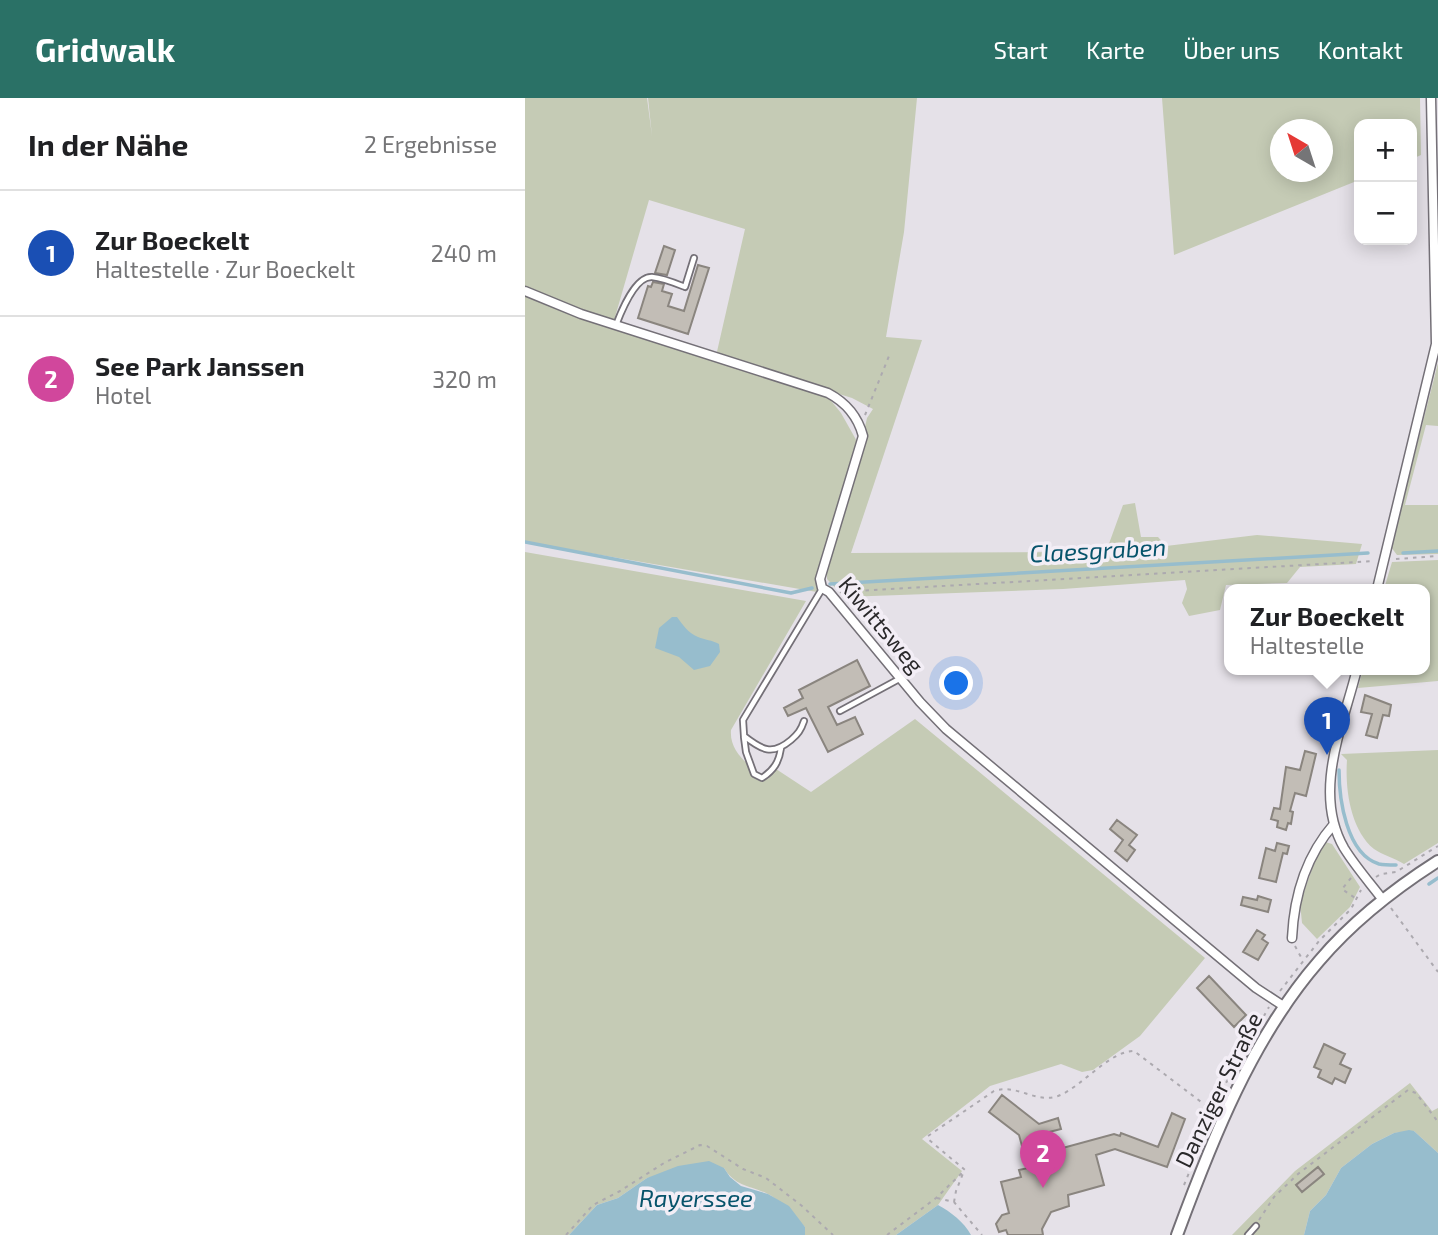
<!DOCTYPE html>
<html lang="de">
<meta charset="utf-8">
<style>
body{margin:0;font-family:"Exo 2",sans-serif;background:#f2f2f2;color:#202124}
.controls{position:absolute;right:21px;top:21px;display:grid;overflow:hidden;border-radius:14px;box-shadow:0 4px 18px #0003}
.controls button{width:63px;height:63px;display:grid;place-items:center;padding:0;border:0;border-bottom:2px solid #e0e0e0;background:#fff;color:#202124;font:35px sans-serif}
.compass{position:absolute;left:745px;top:21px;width:63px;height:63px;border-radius:50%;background:#fff;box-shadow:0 4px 18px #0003;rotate:321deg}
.you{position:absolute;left:432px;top:586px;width:24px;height:24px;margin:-18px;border:5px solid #fff;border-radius:50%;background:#1a73e8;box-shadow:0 0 0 10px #1a73e833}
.badge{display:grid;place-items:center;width:46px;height:46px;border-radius:50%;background:#2a7166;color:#fff;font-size:23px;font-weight:700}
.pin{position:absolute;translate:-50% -58px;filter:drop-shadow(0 2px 4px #0008)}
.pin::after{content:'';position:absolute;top:37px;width:24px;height:21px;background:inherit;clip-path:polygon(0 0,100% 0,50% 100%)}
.popup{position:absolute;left:699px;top:486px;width:206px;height:91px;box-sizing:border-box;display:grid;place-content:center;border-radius:14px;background:#fff;filter:drop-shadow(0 2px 5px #0005);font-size:23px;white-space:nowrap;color:#757577}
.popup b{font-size:26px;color:#202124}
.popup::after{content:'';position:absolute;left:50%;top:100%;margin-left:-14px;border:14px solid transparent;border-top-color:#fff}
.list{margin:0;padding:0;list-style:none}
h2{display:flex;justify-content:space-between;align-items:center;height:91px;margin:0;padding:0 28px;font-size:30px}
h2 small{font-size:23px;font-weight:400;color:#757577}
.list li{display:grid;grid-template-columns:46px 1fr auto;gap:21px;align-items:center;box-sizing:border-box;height:126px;padding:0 28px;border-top:2px solid #e0e0e0}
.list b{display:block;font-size:26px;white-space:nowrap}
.list p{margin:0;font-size:23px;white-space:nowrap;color:#757577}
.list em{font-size:23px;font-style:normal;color:#757577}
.map{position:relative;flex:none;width:913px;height:1137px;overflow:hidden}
header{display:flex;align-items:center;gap:42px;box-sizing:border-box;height:98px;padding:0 35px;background:#2a7166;color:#fff}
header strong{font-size:33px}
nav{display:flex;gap:38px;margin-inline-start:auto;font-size:24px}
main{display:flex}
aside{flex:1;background:#fff}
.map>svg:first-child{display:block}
.green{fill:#c5cbb5;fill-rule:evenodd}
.water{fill:#97bdcd}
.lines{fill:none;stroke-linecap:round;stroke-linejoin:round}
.stream{stroke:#97bdcd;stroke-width:3.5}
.building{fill:#c2bdb6;stroke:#8a857f;stroke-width:2}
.service-casing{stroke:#747077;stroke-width:8}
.minor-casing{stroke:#747077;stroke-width:11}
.tertiary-casing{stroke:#747077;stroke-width:14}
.path{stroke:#aca9af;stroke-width:2;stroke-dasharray:3.5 5;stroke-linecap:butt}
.service{stroke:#fff;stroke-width:4.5}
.minor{stroke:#fff;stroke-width:8}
.tertiary{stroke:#fff;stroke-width:10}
.labels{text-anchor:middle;stroke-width:7;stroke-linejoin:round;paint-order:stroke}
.street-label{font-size:23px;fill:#2a292b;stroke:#f3eef6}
.water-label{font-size:24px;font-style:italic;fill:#06536b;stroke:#f3eef6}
</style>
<header>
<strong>Gridwalk</strong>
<nav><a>Start</a><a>Karte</a><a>Über uns</a><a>Kontakt</a></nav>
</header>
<main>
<aside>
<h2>In der Nähe<small>2 Ergebnisse</small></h2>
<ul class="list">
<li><span class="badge" style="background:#1a4fb4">1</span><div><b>Zur Boeckelt</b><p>Haltestelle · Zur Boeckelt</p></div><em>240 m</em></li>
<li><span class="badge" style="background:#d1479c">2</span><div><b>See Park Janssen</b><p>Hotel</p></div><em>320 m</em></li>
</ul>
</aside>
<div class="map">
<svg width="913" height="1137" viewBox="0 0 913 1137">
<rect width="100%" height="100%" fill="#e5e1e8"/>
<path class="green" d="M0,0H122L127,38L123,0H392L379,134L361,239L397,242L326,455L581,454L598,407L610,405L616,439H633L641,448L732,437L837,446L831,466L775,469L762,485L701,487L695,512L664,518L657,505L662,491L660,482L538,491L319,499L302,481V461L328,383L342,320L348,311L327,300L191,258L220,131L124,102L88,226L0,190Z
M637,0H895L896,57L887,61V26H834V82L649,157ZM755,32H797V74H755Z
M0,195L303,299L316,315L334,347L299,455L292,494L0,444Z
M913,265V328L901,327L880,407H913V456L872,457L866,449Z
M0,454L281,503L206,632C204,655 226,669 243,681L251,671L286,694L390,621L680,860L615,938L568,972L557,974L536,966L465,988L397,1041L437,1073L413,1107L371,1137H280V1129C269,1119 255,1101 241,1095C223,1087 210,1088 199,1070L122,1080L93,1100L72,1107L44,1137H0Z
M913,462V583L833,590L838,571H900V491H859L867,464Z
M913,652V745L879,766C870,760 857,757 849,751C825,731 820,690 822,662L816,656Z
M797,743L807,746L835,789L825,809L792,841L777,825L775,805Z
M885,985L907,1013L913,1010V1055L889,1033L869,1035L847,1046L816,1070L801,1097L785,1113L779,1137H707L770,1073Z"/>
<path class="water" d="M147,519H152C158,527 163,535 173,539C180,542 187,542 194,546L195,554L185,568L169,572L154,559L130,550L134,530Z
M884,1032L889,1033L913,1055V1137H779L785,1113L801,1097L816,1070L847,1046L869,1035Z
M184,1063L199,1070L205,1079L216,1088L243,1096L264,1108L280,1129V1137H44L72,1107L93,1100L122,1080L153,1068Z
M413,1107C426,1114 439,1124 446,1137H371Z"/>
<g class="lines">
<path class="stream" d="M0,444L266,495L287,490
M878,455L913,453
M305,486L843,455
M814,672C814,700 821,756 854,766C859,767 866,767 871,767
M904,786L913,780"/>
</g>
<path class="building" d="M139,148L150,152L142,177L130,175Z
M173,167L184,170L163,236L113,220L123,188L126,189L128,184L139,186L137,193L147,196L143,208L159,213Z
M332,562L345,588L303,609L312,627L330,619L338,636L303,654L281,610L263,618L259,610L278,600L274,592Z
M840,597L866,607L864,618L858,617L852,640L841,637L847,616L836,614Z
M780,653L791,656L781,698L770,695L765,713L768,714L766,726L763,725L761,732L752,729L753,723L746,721L749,710L755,711L761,669L775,672Z
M592,722L612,737L604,747L610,752L602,763L590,753L598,742L585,731Z
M752,745L764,748L762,756L758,755L751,784L734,780L741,750L750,753Z
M733,798L746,802L743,814L716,807L718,799L732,802Z
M732,832L740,837L737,841L743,845L733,862L718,854Z
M684,878L721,917L709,929L672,890Z
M799,946L820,956L815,966L826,971L820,985L810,980L807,986L793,979L796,972L789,969Z
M477,997L514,1026L533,1020L536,1031L520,1035L523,1054L589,1036L595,1038L596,1035L633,1049L647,1015L660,1021L642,1069L590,1051L571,1057L579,1087L543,1097L544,1108L526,1114L517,1131L518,1137H483L481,1132L474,1134L471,1126L477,1117L484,1115L476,1084L496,1079L494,1072L503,1070L494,1037L464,1014Z
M793,1069L799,1076L777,1094L771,1087Z"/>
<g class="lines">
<g class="service-casing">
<path id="service" d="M91,227C96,214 110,178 127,179C138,180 150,185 160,189L169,160
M315,613L376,580
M279,623C276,632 273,636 266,642C247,658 237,652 219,638L218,622L297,491
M219,639L221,654L229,676L237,680C249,672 254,664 256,650
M723,1137L731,1128"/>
</g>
<g class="minor-casing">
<path id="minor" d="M0,193L56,216L303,295C320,304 333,319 338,338L295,481L297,490L304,494L395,604L421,631L731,890L760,909
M852,491L911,246L906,0
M832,571C818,628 787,694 819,750C830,768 845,785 858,802
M767,840C769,798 781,758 809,726"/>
</g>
<g class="tertiary-casing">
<path id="tertiary" d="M652,1137C687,1042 727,940 794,863C828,823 869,791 913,763"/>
</g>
<path class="path" d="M340,317L364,258
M871,461L913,458
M315,494L848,463
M851,779L856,776L871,774L913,748
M826,780L817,791L830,800
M866,810L913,874
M770,848L777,861
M755,893L794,843L826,811L836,792
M659,1087L701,985L744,909
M412,1100L429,1104L457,1137
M429,1104L431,1093L439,1073
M734,1122L749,1099L773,1076L883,992L891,995L913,1024
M41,1137L68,1107L95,1093L139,1065L175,1047L182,1048L218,1071L241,1080L277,1108L308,1137
M362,1137L411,1100L440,1072L403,1041V1038L469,993C491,985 511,1006 533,998C557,989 584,953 609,953L688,1013"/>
<use href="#service" class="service"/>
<use href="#minor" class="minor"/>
<use href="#tertiary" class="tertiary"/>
</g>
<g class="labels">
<g class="street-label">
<text transform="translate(356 527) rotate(50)" y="8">Kiwittsweg</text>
<text transform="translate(694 992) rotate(-64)" y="8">Danziger Straße</text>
</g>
<g class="water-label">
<text transform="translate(573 453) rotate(-3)" y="8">Claesgraben</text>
<text x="171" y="1109">Rayerssee</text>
</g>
</g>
</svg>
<div class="controls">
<button>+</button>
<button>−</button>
</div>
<svg class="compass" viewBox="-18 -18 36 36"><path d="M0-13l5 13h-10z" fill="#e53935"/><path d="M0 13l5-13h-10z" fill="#757577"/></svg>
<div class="you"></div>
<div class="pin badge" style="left:802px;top:657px;background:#1a4fb4">1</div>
<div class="popup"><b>Zur Boeckelt</b>Haltestelle</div>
<div class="pin badge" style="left:518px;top:1090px;background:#d1479c">2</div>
</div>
</main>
